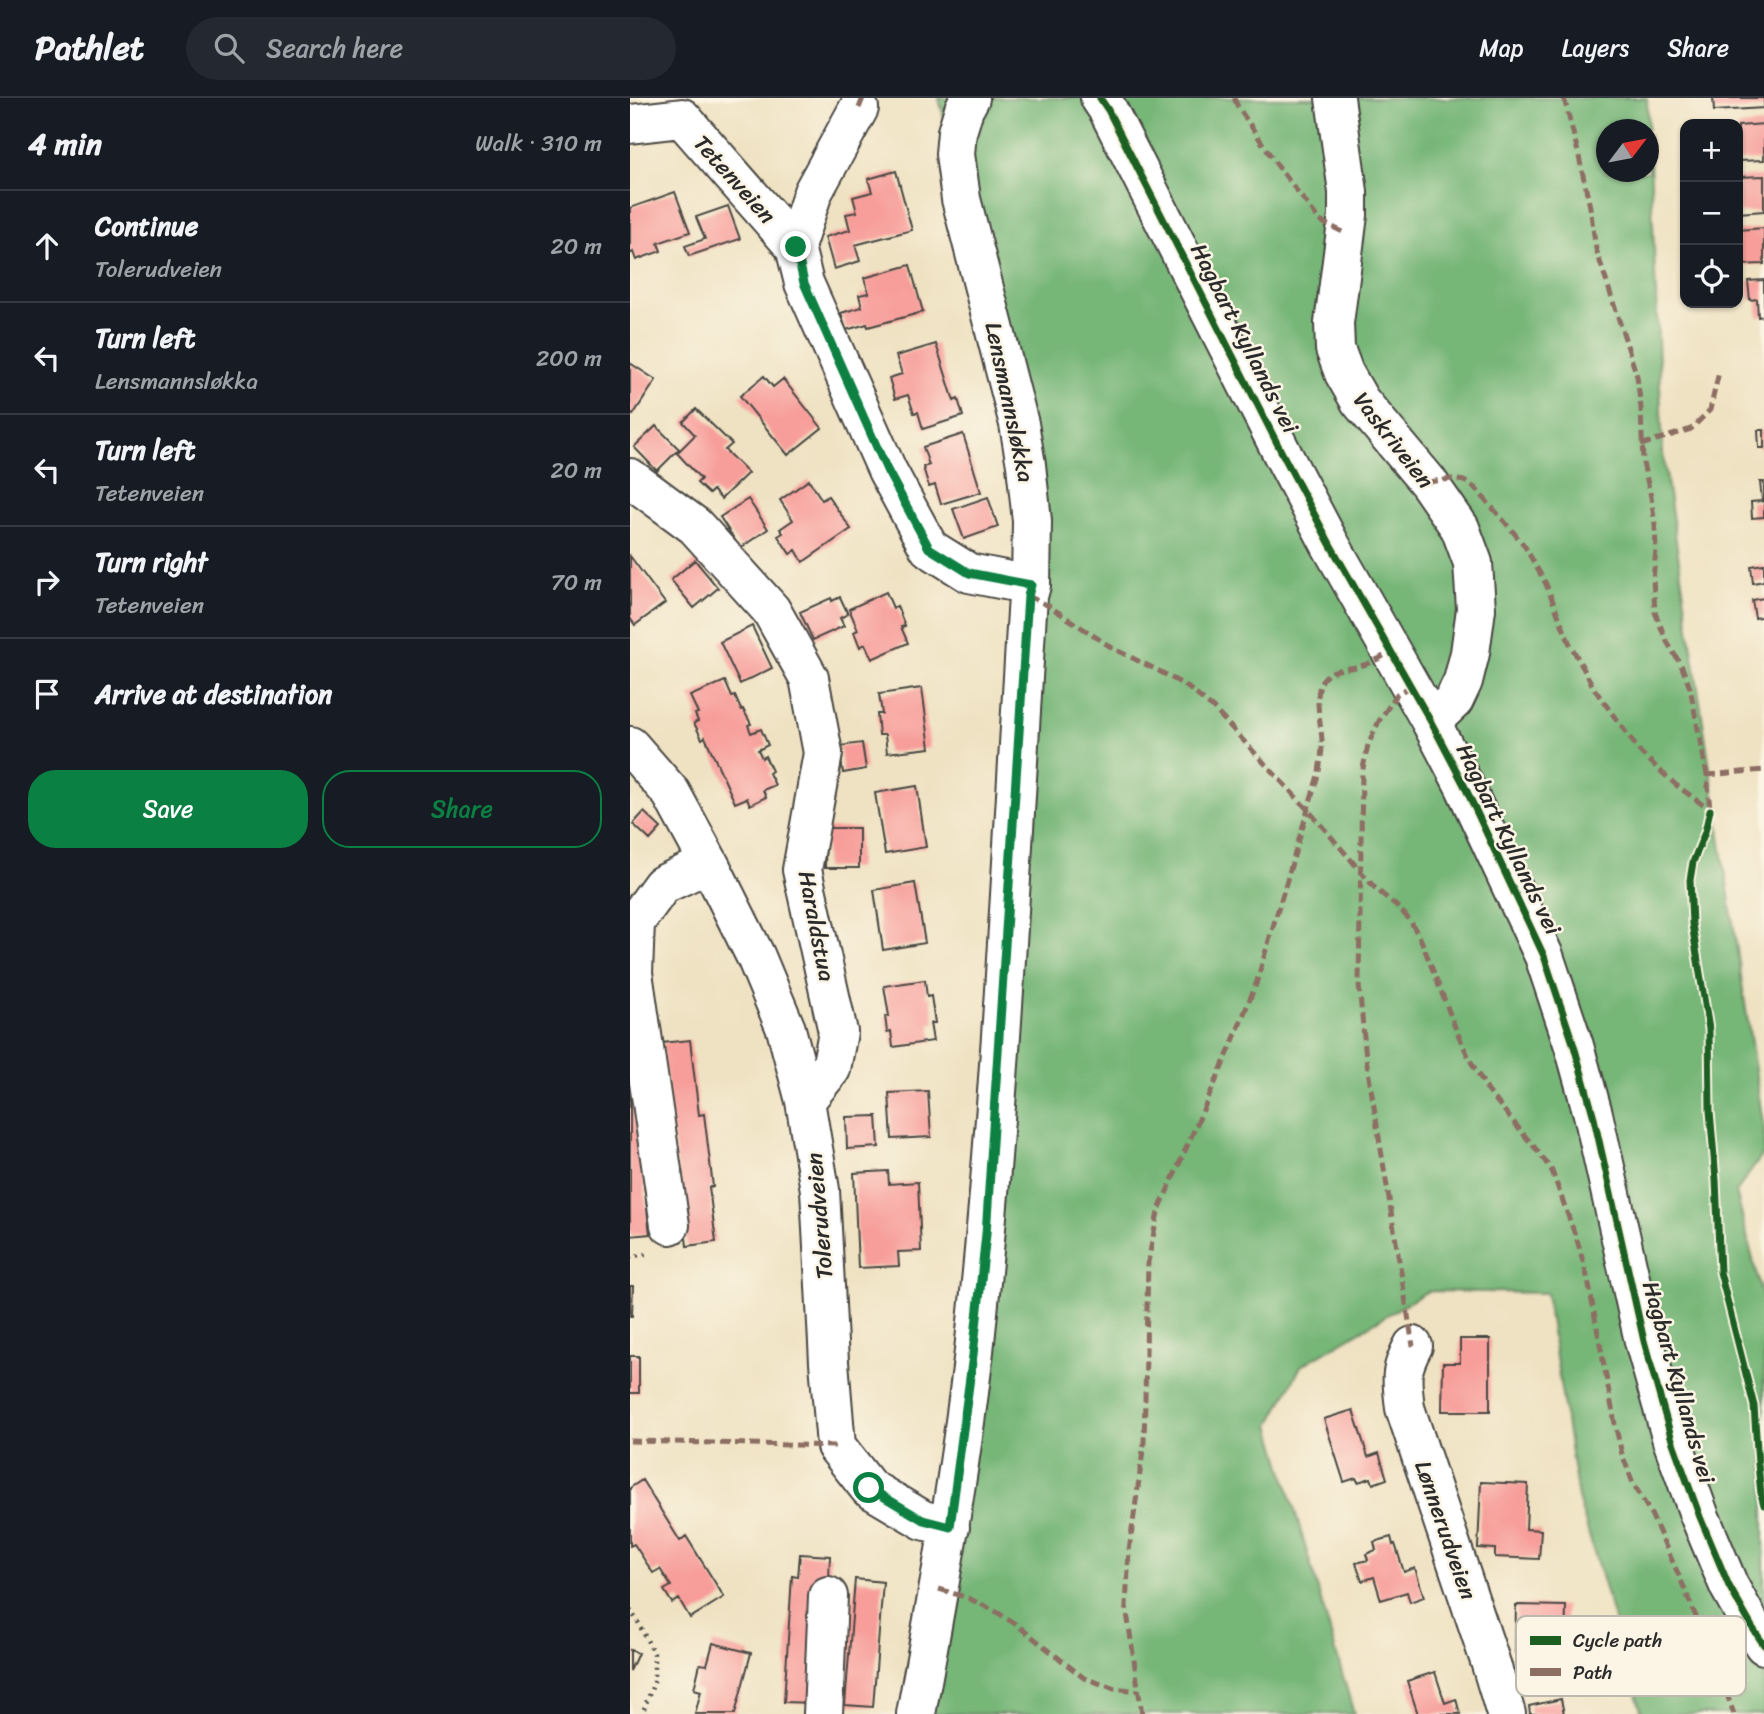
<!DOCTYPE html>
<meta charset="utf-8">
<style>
body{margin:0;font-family:Sriracha,sans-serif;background:#242831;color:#f1f3f6}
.controls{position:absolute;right:21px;top:21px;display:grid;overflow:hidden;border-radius:14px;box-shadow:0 2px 5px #0004}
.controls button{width:63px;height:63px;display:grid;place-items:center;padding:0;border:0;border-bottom:2px solid #363941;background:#171b24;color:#f1f3f6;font:35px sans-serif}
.compass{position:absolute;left:966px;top:21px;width:63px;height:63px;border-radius:50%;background:#171b24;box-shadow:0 2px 5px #0004;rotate:58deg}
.stop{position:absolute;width:21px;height:21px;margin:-16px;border:5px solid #0b8043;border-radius:50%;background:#fff}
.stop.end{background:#0b8043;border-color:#fff;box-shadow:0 2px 7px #0008}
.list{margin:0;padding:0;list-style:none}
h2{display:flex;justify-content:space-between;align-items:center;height:91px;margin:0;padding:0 28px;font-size:30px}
h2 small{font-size:23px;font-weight:400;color:#9ea1a6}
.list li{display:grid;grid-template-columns:46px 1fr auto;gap:21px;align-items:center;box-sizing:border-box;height:112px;padding:0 28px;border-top:2px solid #363941}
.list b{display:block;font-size:26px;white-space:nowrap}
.list p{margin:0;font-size:23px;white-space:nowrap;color:#9ea1a6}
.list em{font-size:23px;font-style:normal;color:#9ea1a6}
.actions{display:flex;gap:14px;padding:21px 28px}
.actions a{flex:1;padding:16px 0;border:2px solid #0b8043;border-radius:28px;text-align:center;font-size:24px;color:#0b8043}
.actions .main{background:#0b8043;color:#fff}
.icon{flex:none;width:38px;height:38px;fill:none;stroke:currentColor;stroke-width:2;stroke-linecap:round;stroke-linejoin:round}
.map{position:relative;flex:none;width:1134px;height:1616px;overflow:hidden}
header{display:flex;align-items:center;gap:42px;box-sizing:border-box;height:98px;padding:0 35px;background:#171b24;border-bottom:2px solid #363941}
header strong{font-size:33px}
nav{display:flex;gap:38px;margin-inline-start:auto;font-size:24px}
.search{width:490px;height:63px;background:#242831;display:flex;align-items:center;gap:18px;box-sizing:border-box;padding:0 24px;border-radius:38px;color:#9ea1a6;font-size:26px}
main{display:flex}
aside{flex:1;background:#171b24}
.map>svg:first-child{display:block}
.forest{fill:#76b677;stroke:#507051;stroke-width:2}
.building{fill:#f79d9a}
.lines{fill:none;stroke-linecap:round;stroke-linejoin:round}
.minor-casing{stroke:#484642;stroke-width:42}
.path{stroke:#484642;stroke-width:4.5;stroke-dasharray:2 5;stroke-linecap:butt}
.minor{stroke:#fff;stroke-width:38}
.quiet{stroke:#8d6e63;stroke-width:5;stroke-dasharray:10 5;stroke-linecap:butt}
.cycleway-casing{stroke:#fcf5e5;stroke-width:11}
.cycleway{stroke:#1b5e20;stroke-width:7}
.route{stroke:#0b8043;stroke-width:9}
.labels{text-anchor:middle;stroke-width:5;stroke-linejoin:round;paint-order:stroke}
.street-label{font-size:23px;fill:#2b2b2b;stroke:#fcf5e5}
.key{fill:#fcf5e5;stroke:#bdb8ad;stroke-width:2}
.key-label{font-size:19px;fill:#2b2b2b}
</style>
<header>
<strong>Pathlet</strong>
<div class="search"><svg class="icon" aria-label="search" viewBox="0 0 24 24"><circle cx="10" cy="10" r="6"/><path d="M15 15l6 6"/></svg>Search here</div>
<nav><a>Map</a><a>Layers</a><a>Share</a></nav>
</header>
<main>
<aside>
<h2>4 min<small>Walk · 310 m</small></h2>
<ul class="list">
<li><svg class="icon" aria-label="ahead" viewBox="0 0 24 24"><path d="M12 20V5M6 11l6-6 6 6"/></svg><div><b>Continue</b><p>Tolerudveien</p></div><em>20 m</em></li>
<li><svg class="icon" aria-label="left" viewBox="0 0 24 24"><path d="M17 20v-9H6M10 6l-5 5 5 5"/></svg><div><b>Turn left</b><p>Lensmannsløkka</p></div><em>200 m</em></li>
<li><svg class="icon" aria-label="left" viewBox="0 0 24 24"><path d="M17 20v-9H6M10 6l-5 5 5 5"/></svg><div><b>Turn left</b><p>Tetenveien</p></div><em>20 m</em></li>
<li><svg class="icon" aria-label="right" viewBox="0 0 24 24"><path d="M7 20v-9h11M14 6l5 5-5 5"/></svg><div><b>Turn right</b><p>Tetenveien</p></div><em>70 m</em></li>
<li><svg class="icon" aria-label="arrive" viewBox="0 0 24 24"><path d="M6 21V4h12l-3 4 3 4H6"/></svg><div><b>Arrive at destination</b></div></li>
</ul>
<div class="actions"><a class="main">Save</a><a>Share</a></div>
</aside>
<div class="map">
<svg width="1134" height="1616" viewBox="0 0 1134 1616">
<rect width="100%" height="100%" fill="#fcf5e5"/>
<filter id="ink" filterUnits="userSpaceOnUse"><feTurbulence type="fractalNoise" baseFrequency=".0143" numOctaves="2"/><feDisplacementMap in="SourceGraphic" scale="14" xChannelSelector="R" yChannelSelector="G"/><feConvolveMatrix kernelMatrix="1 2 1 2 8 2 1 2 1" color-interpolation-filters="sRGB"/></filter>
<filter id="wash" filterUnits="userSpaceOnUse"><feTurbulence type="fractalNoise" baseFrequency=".00686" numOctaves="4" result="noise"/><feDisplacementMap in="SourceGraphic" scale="28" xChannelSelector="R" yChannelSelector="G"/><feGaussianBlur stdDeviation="1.57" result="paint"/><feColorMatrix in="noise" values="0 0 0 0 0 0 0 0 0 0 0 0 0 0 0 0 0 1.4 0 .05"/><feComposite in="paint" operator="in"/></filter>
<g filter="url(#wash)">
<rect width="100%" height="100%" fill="#efe2c2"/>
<path class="forest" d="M309,0H1017L1018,31L976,32V74H1018L1019,37L1033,356L1134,1032V1055L1106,1094L1134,1206V1616H1012L948,1400L916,1195L798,1193L671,1268L640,1327L724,1616H276L358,1141L399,470L326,70Z"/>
<g id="blocks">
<path class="building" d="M1083,0H1134V10L1084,13Z
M1134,26V62L1108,63V28Z
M266,73L282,132L225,147L230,163L204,171L195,139L220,132L216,116L227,114L223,99L242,94L238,81Z
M1134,78V113L1108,115V79Z
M45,94L60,134L28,145L31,153L6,162L3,154L0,156V110Z
M98,108L110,141L59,158L55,148L75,141L66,119Z
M1134,130V166L1108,167V132Z
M280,167L293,214L238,229L237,226L216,232L211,215L232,209L229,197L239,195L234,180Z
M1134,182V218L1128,219L1127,201L1120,202L1118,183Z
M306,246L324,303L328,301L333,318L293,331L288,314L284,315L278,297L265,301L259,280L272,276L266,258Z
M0,265L26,282L3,317L0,315Z
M134,278L143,289L153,281L192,330L158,357L110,298Z
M66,311L102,346L95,352L118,375L91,401L83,392L79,396L67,385L71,381L47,355L65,337L53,324Z
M26,328L49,351L27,373L4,349Z
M1128,332H1134V350H1129Z
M333,336L351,394L311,406L305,387L299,389L293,369L299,367L293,349Z
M179,382L192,402L198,398L221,431L173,464L166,452L160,456L148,438L153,435L150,431L163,422L150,402Z
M1130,384H1134V419L1122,420L1121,404L1132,403Z
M358,399L368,429L334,441L323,411Z
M118,401L138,431L110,450L90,419Z
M0,458L35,505L5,527L0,520Z
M65,462L88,490L64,510L41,482Z
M1134,466V483L1123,485L1121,468Z
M256,494L263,510L267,508L275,528L271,529L278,545L242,561L235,546L230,549L224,534L228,532L219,511Z
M210,499L218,516L210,520L214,528L183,542L170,514L201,500L202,503Z
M1134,500V518L1125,520L1122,502Z
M122,528L142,570L110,586L90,544Z
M95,583L102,599L105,598L111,612L113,611L121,626L118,627L121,635L131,631L138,647L128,652L132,660L135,658L142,673L139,675L145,687L133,692L136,699L120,707L117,700L105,705L75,639L72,641L64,625L68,623L65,616L68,615L60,598Z
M292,590L300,650L257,655L255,637H249L247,616H252L249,596Z
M232,645L236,671L213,675L209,648Z
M287,688L296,749L255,756L245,695Z
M14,714L31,730L20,742L3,726Z
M196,730H229V770H195Z
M285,785L295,845L253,852L244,792Z
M295,882L297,899L301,898L305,925H300L303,943L263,949L261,933L257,934L255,918H259L254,888Z
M60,942L69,1017L74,1016L83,1089H79L86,1144L57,1148L32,945Z
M0,986H2L20,1136L0,1138Z
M298,993L301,1039L262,1041L259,995Z
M247,1018L249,1049L217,1051L216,1019Z
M258,1073L259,1086L288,1084L291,1153L268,1154L269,1168L228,1170L224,1075Z
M0,1188H3L2,1218H0Z
M830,1241H860V1313H812L813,1265H830Z
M0,1258H9V1295H0Z
M723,1312L738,1359L749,1355L757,1381L743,1386L741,1380L728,1384L726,1380L714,1384L694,1321Z
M12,1382L50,1443L56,1438L94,1499L60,1520L49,1501L42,1505L34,1492L41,1488L30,1471L23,1475L4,1446L0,1448V1390Z
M851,1384L898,1386L896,1431L911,1432L909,1461L865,1459V1451L848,1450Z
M761,1439L763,1447L765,1446L774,1474L785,1470L794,1499L780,1504L777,1494L751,1502L744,1479L732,1483L726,1465L738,1462L736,1456L746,1452L744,1444Z
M170,1456L200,1458L199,1481L190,1480L182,1605L154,1604L162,1478L168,1479Z
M225,1481L253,1484L243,1609L215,1607Z
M886,1507L936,1508L935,1556L885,1555Z
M83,1545L121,1555L105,1616H65L71,1593L64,1591L70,1566L77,1567Z
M0,1552L8,1555L0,1573Z
M805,1574L815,1605L826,1601L830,1616H788L777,1583Z
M931,1601L934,1616H900L899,1608Z"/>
</g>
</g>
<g filter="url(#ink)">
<use href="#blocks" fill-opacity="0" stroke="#484642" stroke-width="2"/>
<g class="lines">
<g class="minor-casing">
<path id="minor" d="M470,0L478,12L653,357L700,446L801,624L834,687L914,858L944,948L963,1016L1014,1243L1042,1342L1070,1419L1099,1488L1122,1529L1134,1547
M705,0L718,94V117L704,225L705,251L714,275L730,303L798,384L830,430L843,465L846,511L840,555L833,583L824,602L801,624
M229,10L183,94L165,149L174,185L257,372L299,450L339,475L401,487
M0,26L52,20L165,149
M0,380L65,428L141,512L179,580L193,655L172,772L208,934L201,971L175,1003
M0,648L41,695L79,765L126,859L156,931L175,1003L190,1092L199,1264L206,1348L239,1390L293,1422L320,1429
M40,1127L3,875L5,824L32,787L79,765
M783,1248C769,1274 772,1282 775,1310L860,1563L876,1616
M193,1616L198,1498
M286,1616C308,1496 330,1375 344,1253C371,1002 382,750 398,498L401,487L402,423L396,367L389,326L331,101L325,56L327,34L334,11L340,0"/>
</g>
<path class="path" d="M0,1159L20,1155
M0,1512L8,1524L24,1556V1584L12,1616"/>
<use href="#minor" class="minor"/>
<path class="quiet" d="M604,0L608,9L647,67L690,123L715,135
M934,0L948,54L960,109L966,151L1007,278L1011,310L1013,365L1021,399L1025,427L1026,452L1023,481L1025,514L1036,542L1052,569L1060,590L1077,677L1080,712
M229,10L233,0
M1011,347L1061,331L1080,312L1089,274
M798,384L822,381L834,383L845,390L874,423L894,447L916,486L939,544L965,592L1011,655L1046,687L1080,712
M398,498L419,508L484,551L529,573L556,588L583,610L679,713L745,790L770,811L781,824L791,842L827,934L840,962L858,993L910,1056L922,1073L948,1145L958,1182L985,1326L992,1356L1003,1385L1021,1416L1050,1480L1090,1577L1104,1616
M781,588L767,596L749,623L738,647L732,675L729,887L736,960L783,1248
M1077,677L1134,672
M0,1343L206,1348
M309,1491L338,1500L365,1513L387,1527L454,1580L483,1590L509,1593
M512,1616L496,1508L499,1453L514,1346L518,1164L528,1114L599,953L626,886L689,674C690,665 692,656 692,647C693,626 676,581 705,573C711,571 719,570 726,569C739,566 750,561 761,553"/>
<g class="cycleway-casing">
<path id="cycleway" d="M470,0L478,12L653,357L700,446L801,624L834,687L914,858L944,948L963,1016L1014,1243L1042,1342L1070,1419L1099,1488L1122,1529L1134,1547
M1080,712L1075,734L1063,764L1060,782L1062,826L1079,931L1080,1013L1086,1082L1090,1174L1124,1308L1128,1366L1131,1396L1134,1407"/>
</g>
<use href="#cycleway" class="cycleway"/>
</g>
</g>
<g class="lines" filter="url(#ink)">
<path class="route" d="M166,149L174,185L257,372L299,450L339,475L401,487L398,498L356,1136L343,1257L320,1429L293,1422L239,1390"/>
</g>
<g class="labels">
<g class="street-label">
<text transform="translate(105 81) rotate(48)" y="8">Tetenveien</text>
<text transform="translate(615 240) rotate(63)" y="8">Hagbart Kyllands vei</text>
<text transform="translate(380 304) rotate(78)" y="8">Lensmannsløkka</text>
<text transform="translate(764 342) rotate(52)" y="8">Vaskriveien</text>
<text transform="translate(879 741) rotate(64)" y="8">Hagbart Kyllands vei</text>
<text transform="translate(187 828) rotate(79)" y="8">Haraldstua</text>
<text transform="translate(189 1118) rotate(-95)" y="8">Tolerudveien</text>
<text transform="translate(1049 1284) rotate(74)" y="8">Hagbart Kyllands vei</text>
<text transform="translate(816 1432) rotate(71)" y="8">Lønnerudveien</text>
</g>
</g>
<rect x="886" y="1518" width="230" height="80" rx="10" class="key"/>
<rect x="900" y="1538" width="31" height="9" fill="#1b5e20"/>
<rect x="900" y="1570" width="31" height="8" fill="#8d6e63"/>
<g class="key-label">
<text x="943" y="1549">Cycle path</text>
<text x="943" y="1581">Path</text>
</g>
</svg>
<div class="controls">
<button>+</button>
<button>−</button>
<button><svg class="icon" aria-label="locate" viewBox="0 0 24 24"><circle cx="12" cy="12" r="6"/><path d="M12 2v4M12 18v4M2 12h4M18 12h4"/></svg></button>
</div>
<svg class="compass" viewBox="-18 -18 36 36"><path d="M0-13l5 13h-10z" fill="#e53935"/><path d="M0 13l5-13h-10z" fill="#9ea1a6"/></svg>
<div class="stop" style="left:239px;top:1390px"></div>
<div class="stop end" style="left:166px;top:149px"></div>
</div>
</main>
